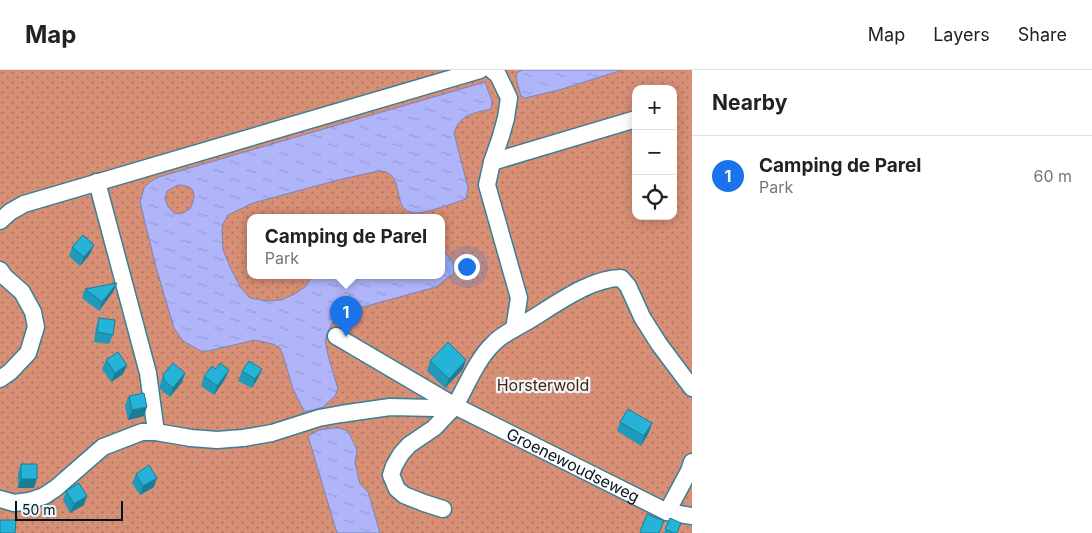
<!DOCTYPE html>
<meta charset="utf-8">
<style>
body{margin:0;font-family:Inter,sans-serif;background:#f2f2f2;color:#222}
.controls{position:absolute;right:15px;top:15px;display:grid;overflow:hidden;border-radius:10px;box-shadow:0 2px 12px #0003}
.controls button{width:45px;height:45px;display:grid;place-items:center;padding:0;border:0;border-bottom:1px solid #e0e0e0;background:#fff;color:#222;font:25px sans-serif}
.scale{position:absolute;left:15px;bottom:12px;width:108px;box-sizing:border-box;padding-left:5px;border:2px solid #00141c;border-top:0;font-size:14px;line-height:18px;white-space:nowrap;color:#00141c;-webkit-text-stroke:4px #ecf9fe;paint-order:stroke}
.you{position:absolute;left:466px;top:196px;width:18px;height:18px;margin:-12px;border:4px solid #fff;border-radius:50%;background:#1a73e8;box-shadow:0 0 0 8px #1a73e833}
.badge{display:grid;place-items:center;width:32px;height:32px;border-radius:50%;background:#1a73e8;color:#fff;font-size:16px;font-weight:700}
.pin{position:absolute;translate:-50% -41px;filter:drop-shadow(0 1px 2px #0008)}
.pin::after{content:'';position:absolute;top:26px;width:18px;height:15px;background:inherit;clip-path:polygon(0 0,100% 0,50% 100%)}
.popup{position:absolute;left:247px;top:144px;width:198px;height:65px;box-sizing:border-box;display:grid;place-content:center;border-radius:10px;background:#fff;filter:drop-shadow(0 1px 4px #0005);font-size:16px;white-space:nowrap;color:#767676}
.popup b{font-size:19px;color:#222}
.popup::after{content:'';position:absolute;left:50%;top:100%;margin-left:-10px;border:10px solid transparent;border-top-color:#fff}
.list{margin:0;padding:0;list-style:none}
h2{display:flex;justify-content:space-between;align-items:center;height:65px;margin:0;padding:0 20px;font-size:21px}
h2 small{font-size:16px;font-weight:400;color:#767676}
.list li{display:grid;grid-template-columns:32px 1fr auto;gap:15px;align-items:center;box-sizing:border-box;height:80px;padding:0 20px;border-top:1px solid #e0e0e0}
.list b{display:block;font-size:19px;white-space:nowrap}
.list p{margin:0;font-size:16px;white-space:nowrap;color:#767676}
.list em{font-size:16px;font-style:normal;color:#767676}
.icon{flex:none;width:28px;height:28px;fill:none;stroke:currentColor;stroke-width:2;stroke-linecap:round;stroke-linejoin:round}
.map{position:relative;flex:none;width:692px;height:463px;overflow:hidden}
header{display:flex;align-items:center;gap:30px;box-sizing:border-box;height:70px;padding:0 25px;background:#fff;border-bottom:1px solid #e0e0e0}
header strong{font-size:24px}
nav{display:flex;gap:28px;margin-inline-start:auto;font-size:18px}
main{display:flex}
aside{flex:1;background:#fff}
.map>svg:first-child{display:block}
.park{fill:url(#park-dots);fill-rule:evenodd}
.water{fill:url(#water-ripples);stroke:#7b85b7;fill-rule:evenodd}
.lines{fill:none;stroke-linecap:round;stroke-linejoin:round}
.minor-casing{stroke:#397f95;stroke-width:19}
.minor{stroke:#fff;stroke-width:16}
.wall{fill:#209aba}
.shaded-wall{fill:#1a7d97}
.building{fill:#25b3d8;stroke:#1a7d97}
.labels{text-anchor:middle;stroke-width:4.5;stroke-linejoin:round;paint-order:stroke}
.park-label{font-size:16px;fill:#561c03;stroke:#ecf9fe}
.street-label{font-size:16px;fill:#00141c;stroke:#ecf9fe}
</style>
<header>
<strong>Map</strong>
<nav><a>Map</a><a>Layers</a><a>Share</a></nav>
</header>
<main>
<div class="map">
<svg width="692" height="463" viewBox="0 0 692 463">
<defs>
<pattern id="park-dots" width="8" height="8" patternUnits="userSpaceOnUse" patternTransform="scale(1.25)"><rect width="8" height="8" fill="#d78f75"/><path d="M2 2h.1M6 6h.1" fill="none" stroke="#ac745f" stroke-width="1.8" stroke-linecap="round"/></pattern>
<pattern id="water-ripples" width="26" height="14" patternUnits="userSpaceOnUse" patternTransform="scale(1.25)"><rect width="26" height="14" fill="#b0b5fa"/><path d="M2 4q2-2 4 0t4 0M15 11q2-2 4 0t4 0" fill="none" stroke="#969bd6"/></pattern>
</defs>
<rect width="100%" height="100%" fill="#9be2fa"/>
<path class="park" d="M0,0H692V463H0ZM636,19H673V146H636ZM251,148H441V206H251Z"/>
<path class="water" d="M523,0H622L559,20L525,28L521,26L517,12L516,3Z
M485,12L492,31L491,39C474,43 460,44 454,63L468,118L466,129C453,133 428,143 416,143C388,143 409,101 378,101L338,110L253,133L228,145L223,154L222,161L223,180L231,199L240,217L250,228L267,231L281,230L295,224L306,216L312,207L317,206H441V177L453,193L454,203L436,217L352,240L337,245L328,261L325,271L329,289L338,319L335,326L323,337L309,341H304L293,319L283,285L280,278L273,274L255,270L208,281H201L183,271L174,258L156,197L140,132L144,118L150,112L159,107ZM178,115C196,115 197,125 190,139L181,144L174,143L168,137L165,129L167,121Z
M333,358H339L348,361L357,380L355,393L360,414L368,422L380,463H337L308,366L319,360Z"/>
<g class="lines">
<g class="minor-casing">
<g id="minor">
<path d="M492,0L498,5L509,28L506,48L501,66L492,92L487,115L519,228L514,259"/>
<path d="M492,92L636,49"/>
<path d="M97,112L148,303L156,362"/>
<path d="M0,151L10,142L24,134L480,0"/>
<path d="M0,200L4,206L22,222L33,242L36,257L28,283L10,302L0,309"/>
<path d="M336,266L455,336C466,317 477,289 493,274C502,264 516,258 528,251C555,235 590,208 621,208L628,216L642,247L659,274L692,318"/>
<path d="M0,429L14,433L29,431L44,426L56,418L103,377L142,362H156L191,368L217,370L243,368L272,363L319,348L341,344L390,337L435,338L451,334"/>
<path id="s1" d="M443,439L424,433L404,425L397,419L391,405L394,396L401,384L409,375L434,358L455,336L667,442L692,446"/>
<path d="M667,442L689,401L692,392"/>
</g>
</g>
<use href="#minor" class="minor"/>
</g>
<path class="wall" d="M72,177L90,184L80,196L69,186Z
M85,219L113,222L99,241L82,228Z
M99,248L113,265L109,274L94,272L96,257Z
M106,290L127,295L123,304L111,312L102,299Z
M430,291L463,299L445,318L427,301Z
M216,299L225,309L214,325L201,316L204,306Z
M262,299L258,308L252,318L238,311L242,301Z
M185,303L182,312L170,327L160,319V315L163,305Z
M129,326L144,346L128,350L125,335Z
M620,352L652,353L649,362L641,376L617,361Z
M21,394L34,418H18V403Z
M136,404L154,417L140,425L132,413Z
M66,421L84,435L70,443L63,430Z
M670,448L677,463H664Z"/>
<path class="shaded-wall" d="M94,175L90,184L80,196L84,187Z
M117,213L113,222L99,241L102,232Z
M466,290L463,299L445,318L449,309Z
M127,295L123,304L111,312L115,303Z
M262,299L258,308L252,318L255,309Z
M229,300L225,309L214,325L217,316Z
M185,303L182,312L170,327L173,318Z
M147,337L144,346L128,350L132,340Z
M652,353L649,362L641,376L644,366Z
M157,408L154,417L140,425L143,416Z
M21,409H37L34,418H18Z
M87,426L84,435L70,443L74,434Z"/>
<path class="building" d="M83,165L94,175L84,187L72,177Z
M117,213L102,232L85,219Z
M99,248L115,250L113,265L97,262Z
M448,272L466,290L449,309L430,291Z
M118,282L127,295L115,303L106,290Z
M249,291L262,299L255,309L242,301Z
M173,293L185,303L173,318L164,310L163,305Z
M220,293L229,300L217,316L204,306L212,296L216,299Z
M144,323L147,337L132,340L129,326Z
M628,339L652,353L644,366L620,352Z
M21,394H37V409H21Z
M149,395L157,408L143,416L136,404Z
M79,413L87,426L74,434L66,421Z
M647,444L664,451L659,463H642L640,462Z
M670,448L681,453L677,463H674L665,459Z
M0,450H16L15,463H0Z"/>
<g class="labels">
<g class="park-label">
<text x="543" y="321">Horsterwold</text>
</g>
<g class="street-label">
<text dy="6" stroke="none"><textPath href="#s1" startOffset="294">Groenewoudseweg</textPath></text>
</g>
</g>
</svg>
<div class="controls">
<button>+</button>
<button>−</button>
<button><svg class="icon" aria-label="locate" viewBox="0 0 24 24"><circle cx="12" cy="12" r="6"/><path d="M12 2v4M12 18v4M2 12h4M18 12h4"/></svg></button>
</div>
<div class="scale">50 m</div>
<div class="you"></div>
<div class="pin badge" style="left:346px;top:267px">1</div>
<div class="popup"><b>Camping de Parel</b>Park</div>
</div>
<aside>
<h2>Nearby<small></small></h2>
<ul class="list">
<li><span class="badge">1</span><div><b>Camping de Parel</b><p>Park</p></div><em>60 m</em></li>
</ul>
</aside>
</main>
